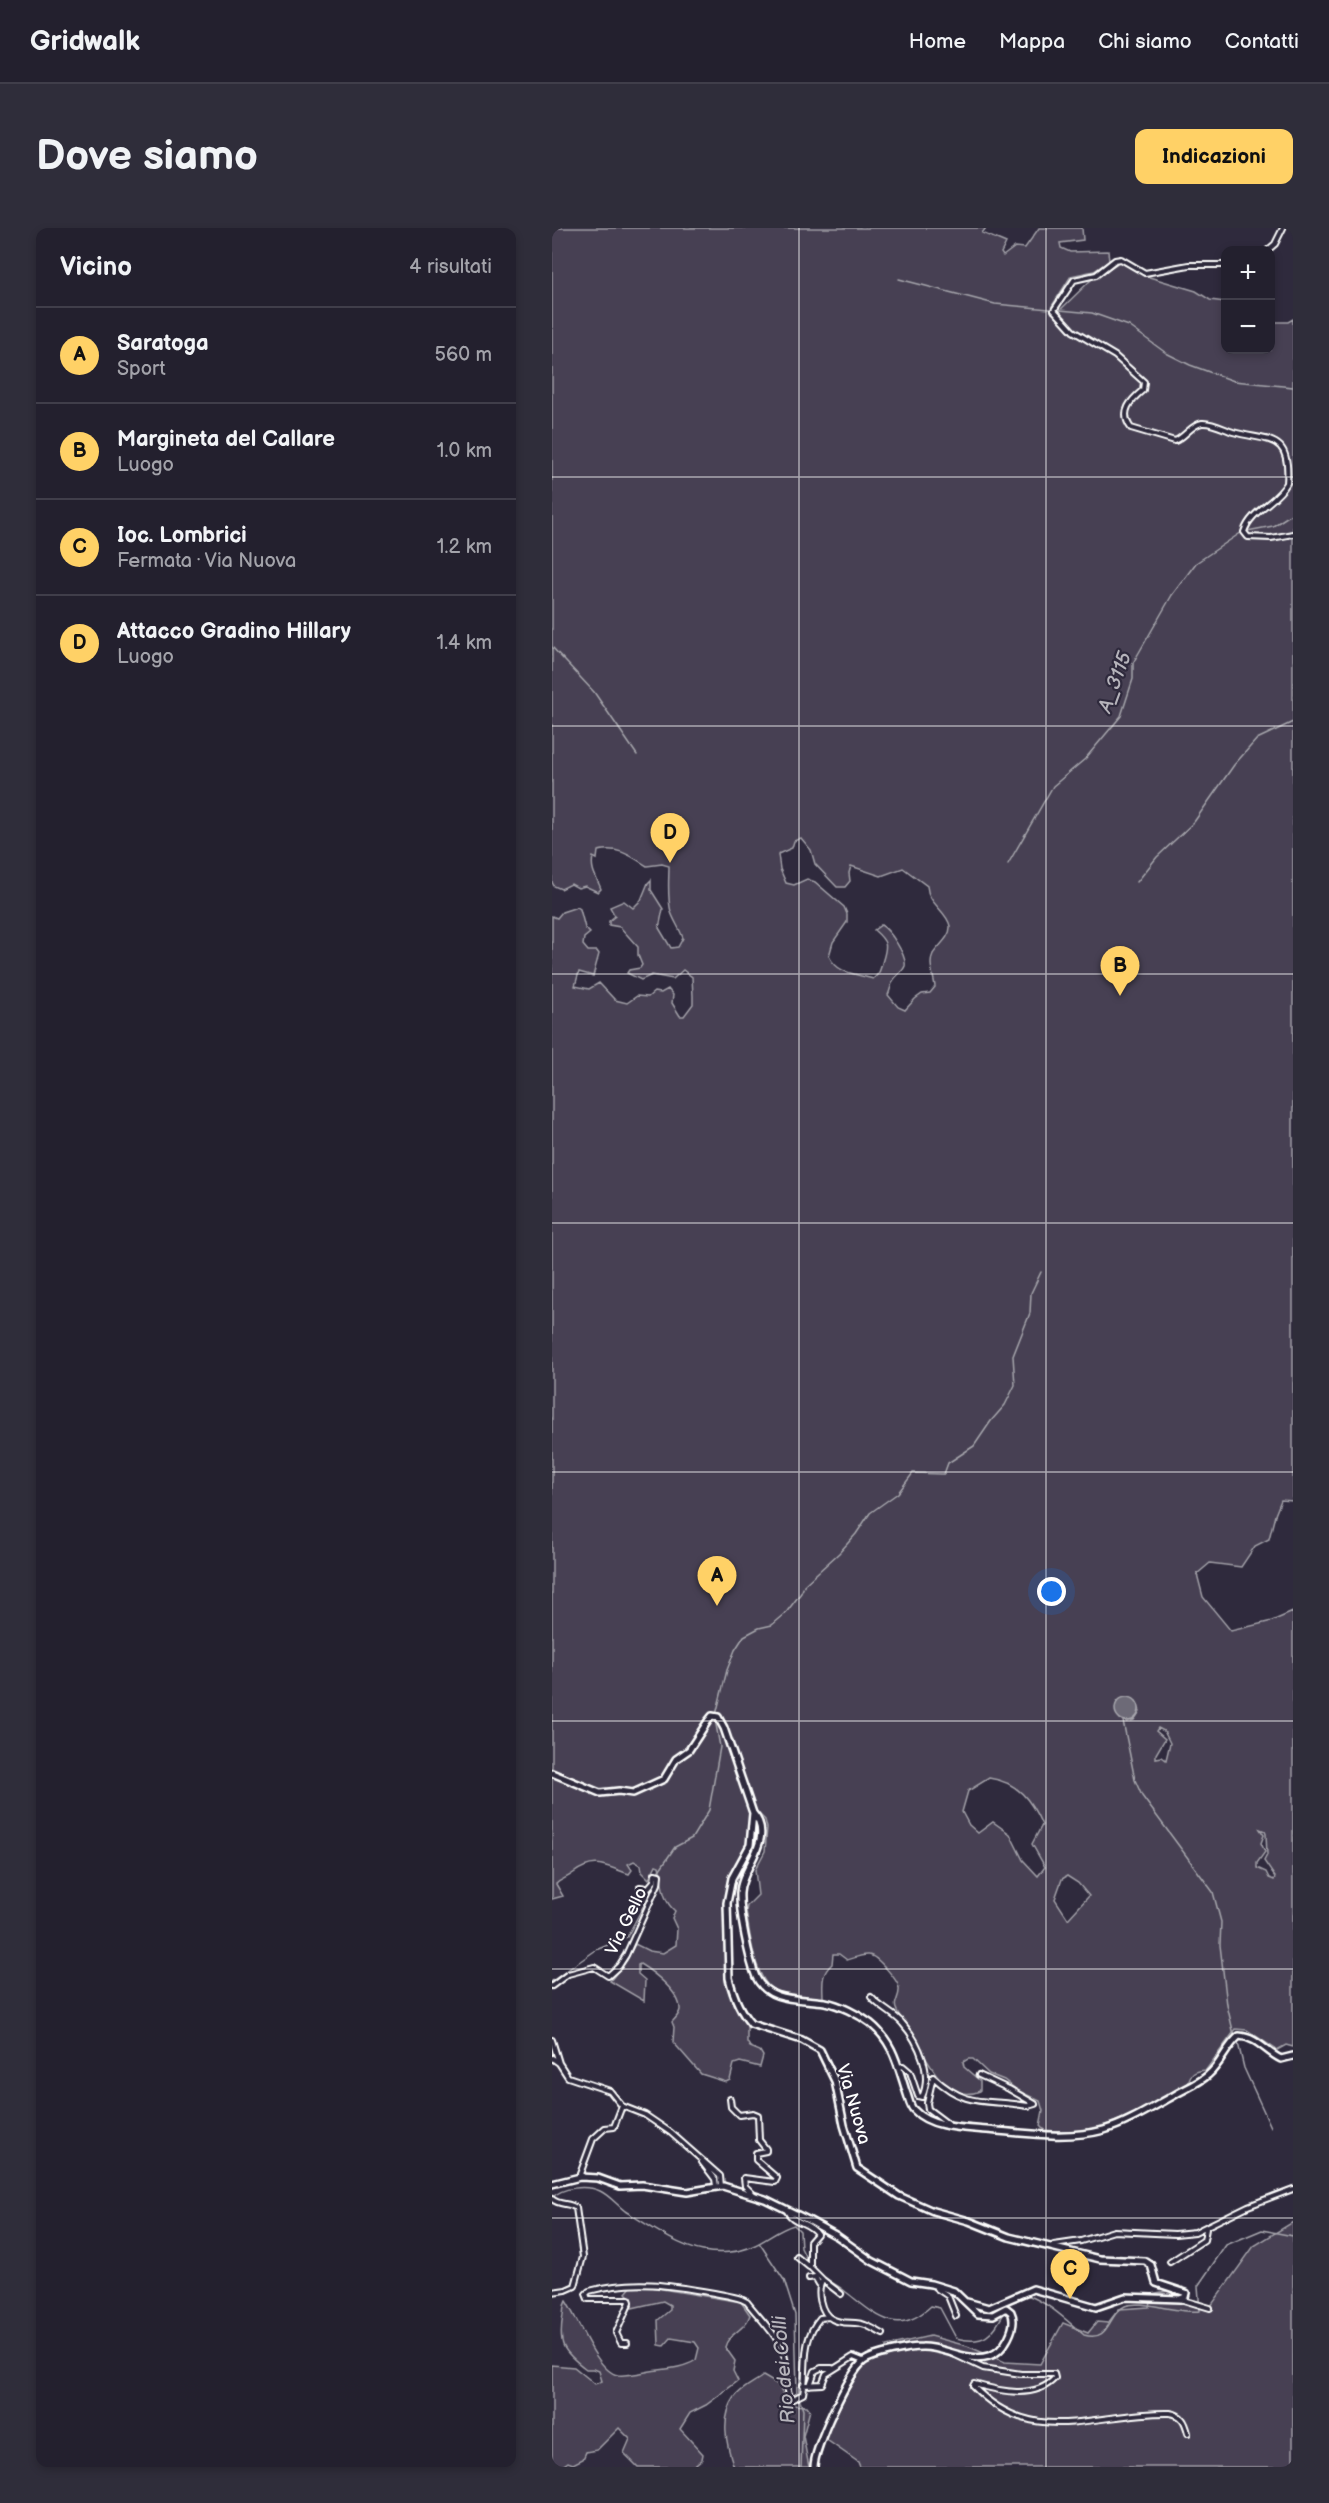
<!DOCTYPE html>
<html lang="it">
<meta charset="utf-8">
<style>
body{margin:0;font-family:"Balsamiq Sans",sans-serif;background:#2f2d3a;color:#f1f3f6}
.controls{position:absolute;right:18px;top:18px;display:grid;overflow:hidden;border-radius:12px;box-shadow:0 3px 9px #0003}
.controls button{width:54px;height:54px;display:grid;place-items:center;padding:0;border:0;border-bottom:2px solid #403e4a;background:#23202e;color:#f1f3f6;font:30px sans-serif}
.you{position:absolute;left:500px;top:1364px;width:21px;height:21px;margin:-15px;border:4px solid #fff;border-radius:50%;background:#1a73e8;box-shadow:0 0 0 9px #1a73e833}
.badge{display:grid;place-items:center;width:39px;height:39px;border-radius:50%;background:#ffd166;color:#111;font-size:20px;font-weight:700}
.pin{position:absolute;translate:-50% -50px;filter:drop-shadow(0 2px 3px #0008)}
.pin::after{content:'';position:absolute;top:32px;width:21px;height:18px;background:inherit;clip-path:polygon(0 0,100% 0,50% 100%)}
.list{margin:0;padding:0;list-style:none}
h2{display:flex;justify-content:space-between;align-items:center;height:78px;margin:0;padding:0 24px;font-size:26px}
h2 small{font-size:20px;font-weight:400;color:#a3a3aa}
.list li{display:grid;grid-template-columns:39px 1fr auto;gap:18px;align-items:center;box-sizing:border-box;height:96px;padding:0 24px;border-top:2px solid #403e4a}
.list b{display:block;font-size:22px;white-space:nowrap}
.list p{margin:0;font-size:20px;white-space:nowrap;color:#a3a3aa}
.list em{font-size:20px;font-style:normal;color:#a3a3aa}
.map{position:relative;flex:none;width:741px;height:2239px;overflow:hidden;border-radius:12px}
header{display:flex;align-items:center;gap:36px;box-sizing:border-box;height:84px;padding:0 30px;background:#23202e;border-bottom:2px solid #403e4a}
header strong{font-size:28px}
nav{display:flex;gap:33px;margin-inline-start:auto;font-size:21px}
.intro{display:flex;align-items:center;justify-content:space-between;box-sizing:border-box;height:144px;padding:0 36px}
h1{margin:0;font-size:42px}
.button{padding:15px 27px;border-radius:12px;background:#ffd166;color:#111;font-size:21px;font-weight:700}
main{display:flex;gap:36px;padding:0 36px}
aside{flex:1;background:#23202e;border-radius:12px;box-shadow:0 3px 9px #0003}
.map>svg:first-child{display:block}
.green{fill:#464152;stroke:#a2a0a8;stroke-width:1.5;fill-rule:evenodd}
.water{fill:#6d6a77;stroke:#a7a6ad;stroke-width:1.5}
.lines{fill:none;stroke-linecap:round;stroke-linejoin:round}
.stream{stroke:#a7a6ad;stroke-width:1.5}
.street-casing{stroke:#fff;stroke-width:8}
.secondary-casing{stroke:#fff;stroke-width:10}
.street{stroke:#2f2a3d;stroke-width:4}
.secondary{stroke:#2f2a3d;stroke-width:5}
.grid{fill:none;stroke:#fff;stroke-width:1.5;stroke-opacity:0.55}
.labels{text-anchor:middle;stroke-width:4.5;stroke-linejoin:round;paint-order:stroke}
.street-label{font-size:18px;fill:#fff;stroke:#2f2a3d}
.water-label{font-size:20px;font-style:italic;fill:#b6b4bb;stroke:#2f2a3d}
</style>
<header>
<strong>Gridwalk</strong>
<nav><a>Home</a><a>Mappa</a><a>Chi siamo</a><a>Contatti</a></nav>
</header>
<div class="intro"><h1>Dove siamo</h1><a class="button">Indicazioni</a></div>
<main>
<aside>
<h2>Vicino<small>4 risultati</small></h2>
<ul class="list">
<li><span class="badge">A</span><div><b>Saratoga</b><p>Sport</p></div><em>560 m</em></li>
<li><span class="badge">B</span><div><b>Margineta del Callare</b><p>Luogo</p></div><em>1.0 km</em></li>
<li><span class="badge">C</span><div><b>Ioc. Lombrici</b><p>Fermata · Via Nuova</p></div><em>1.2 km</em></li>
<li><span class="badge">D</span><div><b>Attacco Gradino Hillary</b><p>Luogo</p></div><em>1.4 km</em></li>
</ul>
</aside>
<div class="map">
<svg width="741" height="2239" viewBox="0 0 741 2239">
<rect width="100%" height="100%" fill="#2f2a3d"/>
<filter id="ink" filterUnits="userSpaceOnUse"><feTurbulence type="fractalNoise" baseFrequency=".0167" numOctaves="2"/><feDisplacementMap in="SourceGraphic" scale="12" xChannelSelector="R" yChannelSelector="G"/><feConvolveMatrix kernelMatrix="1 2 1 2 8 2 1 2 1" color-interpolation-filters="sRGB"/></filter>
<g filter="url(#ink)">
<path class="green" d="M0,0H434L430,5L454,15L449,25L451,28L463,19L473,20L487,0H530L531,12L508,15L509,20L518,24L556,23L557,33L542,43L519,48L500,78V85L508,82L541,50L569,33L594,48L644,63L658,72L673,74L674,122H718L719,94H736L741,91V1273L729,1272L723,1287L717,1311L703,1318L689,1339L658,1335L645,1346L651,1369L679,1403L720,1393L741,1384V1819L734,1817L725,1822L695,1802L684,1801L654,1842C642,1843 639,1845 636,1856C584,1884 554,1908 492,1902L488,1898L491,1883L488,1873L465,1862L452,1852L437,1846L421,1831H416L411,1834L412,1839L428,1853V1863C392,1878 372,1825 358,1802C354,1796 348,1790 345,1783C340,1775 348,1770 347,1761C347,1753 325,1728 317,1727C311,1726 302,1730 295,1732L287,1726H281L280,1736C268,1747 271,1756 271,1771C256,1770 239,1770 225,1764C202,1754 198,1706 194,1683L195,1678L206,1667L203,1642L213,1623L215,1600L213,1592L204,1583L198,1585L194,1620L178,1647L171,1678L174,1707L173,1754L179,1772L195,1797V1814L198,1819L208,1823L211,1828L208,1839L188,1834L182,1836L178,1852L174,1854L149,1846L121,1814L122,1799L120,1794C123,1791 127,1787 128,1782C129,1765 101,1744 88,1736L86,1737V1746L93,1752L92,1773L58,1753L75,1732L83,1716L97,1723L111,1725L124,1717L125,1701L120,1690L123,1683C109,1671 111,1655 107,1638L104,1637L97,1651L90,1644L89,1637L82,1633L76,1636L80,1642L77,1646C53,1638 43,1629 20,1646C15,1650 9,1651 4,1656L11,1668L0,1671V688L5,690L10,684L25,679L28,681L33,700L38,705L32,710L31,717L36,723H45L47,726L41,748L27,744L23,758L37,761L47,755L63,772L75,775L85,768L96,769L102,764L109,765L116,761L121,767L120,775L128,788H132L141,776V768L140,749L131,742L121,751L100,747L89,752L75,745L77,742L88,740L90,737L86,727V719L68,699L57,697V693L63,688L58,679L72,673L81,680L89,672L96,655L99,652V662L111,681L107,700L119,720L126,719L131,710C128,701 122,693 119,684C115,669 117,651 117,638L110,636L95,638C79,628 66,618 46,623L45,631L41,629C38,642 45,650 49,661L46,664L33,658L26,660L19,656L9,661L2,658L0,654ZM249,610L259,622L263,636L285,659H293L298,653L297,645L299,638L329,648L351,640L375,658C376,676 395,683 398,698C399,709 386,718 381,726C376,736 382,748 383,759L378,765L370,766L363,771L353,782L346,779L336,767C338,763 339,757 341,753C344,747 351,744 353,738C355,728 338,702 329,697L322,702C337,715 335,718 330,735C328,743 327,746 321,751C304,745 286,747 277,728L281,714L295,694V686L292,679L263,654L255,651L242,657L234,655L228,641L226,626L240,620L242,613ZM577,1470L584,1473L588,1483L582,1492L575,1494L568,1491L564,1483ZM606,1500L612,1503L618,1515L614,1532L610,1529L604,1530V1526L613,1511L604,1503ZM437,1550C466,1554 479,1572 490,1597L480,1616L493,1639L486,1648L471,1632L458,1606L441,1594L426,1605L417,1597L410,1584L416,1563ZM708,1601L713,1603L714,1606L715,1627L712,1633L723,1649L722,1652L717,1650L714,1644L705,1640V1635L713,1624L709,1615L712,1607ZM515,1648L526,1655L537,1668L516,1691L503,1671L510,1651Z
M741,1994V2239H308L306,2234L272,2210L305,2145L322,2129L333,2130L334,2118L378,2108L415,2118L453,2134L488,2136L511,2095L536,2105L545,2094L556,2095L567,2081L597,2079L599,2066L620,2062L634,2075L659,2078L702,2018Z
M79,2059H98L189,2074L198,2087C193,2103 176,2105 173,2119L183,2133L181,2143L186,2153L154,2177L138,2185L128,2201L151,2226L150,2231L140,2239H86L72,2225L78,2211L67,2200L45,2222L34,2224L31,2231L21,2236L16,2234L9,2239H0V2137L22,2139L43,2156L50,2153L47,2143L42,2141H34C10,2123 6,2116 11,2087C12,2081 11,2078 14,2073C25,2089 45,2144 66,2147C77,2148 89,2145 99,2143C113,2141 132,2140 144,2132L147,2120L143,2114L119,2110L112,2118L107,2117L106,2092L118,2082V2077L111,2073L80,2080L79,2070L74,2065Z
M211,2148L225,2156L239,2177L255,2178L258,2182L251,2208L257,2239H182C174,2216 168,2190 183,2169C189,2160 203,2154 211,2148Z"/>
<path class="water" d="M563 1481a12 12 0 1 1 24 0a12 12 0 1 1-24 0Z"/>
<g class="lines">
<path class="stream" d="M347,51L443,76L540,85L577,98L614,125L638,137L682,153L741,159
M0,419L42,464L85,527
M456,636L501,558L533,531L569,488L581,451V435L620,367L644,335L690,304L721,298L741,285
M585,654L605,629L642,594L682,537L705,511L741,494
M164,1487L175,1442L183,1422L192,1408L207,1400L220,1397L233,1386L249,1365L253,1356L287,1325L304,1306L318,1285L346,1265L361,1245L392,1246L396,1235L422,1218L439,1193L453,1177L463,1157L461,1128L478,1085L479,1065L489,1044
M571,1493L583,1552L590,1568L661,1664L669,1694L668,1717L675,1777L682,1807
M106,1644L123,1619L140,1610L157,1582L168,1519L163,1491
M0,1753L44,1722L75,1709L105,1652
M686,1815L692,1840L719,1899
M0,1970C10,1959 34,1957 48,1963C57,1967 65,1977 73,1983C94,1996 127,2019 151,2023C166,2026 187,2025 201,2018C215,2012 227,2001 242,1997L248,2003L249,2020L257,2036
M208,2016L232,2052L243,2087L245,2164L251,2182L249,2239
M267,2046C276,2053 286,2057 294,2064C324,2087 345,2110 379,2078L388,2080L404,2110C434,2118 440,2106 454,2082
M456,2078L459,2074L475,2067C497,2075 514,2092 532,2107C559,2115 555,2086 573,2078C589,2071 626,2086 648,2083L646,2058L674,2017L710,2002L741,2008"/>
<g class="street-casing">
<path id="street" d="M716,22L723,16L731,0
M674,37H637L593,45L569,31L563,32L544,47L522,52L502,82L521,103L563,128L592,154L591,162C579,172 567,184 579,200L623,213C633,209 639,197 650,195C660,194 672,201 681,204C717,214 739,205 735,255C725,274 699,282 692,304L696,309L719,310L741,306
M0,1758L16,1746L42,1739L56,1748L67,1738L74,1727L106,1656L107,1647L103,1646L102,1653L96,1660L88,1659
M319,1769C328,1780 342,1785 351,1796C367,1814 381,1846 370,1869L366,1868L358,1844L351,1838L347,1839
M0,1812L7,1835L16,1849L58,1863L70,1878L93,1887L118,1904L168,1948L169,1958
M0,1830L7,1835
M178,1871L179,1879L187,1887L201,1885L206,1887L207,1912L214,1921V1923L204,1925V1932L225,1950L223,1954L192,1950L193,1958L202,1967
M396,1896L376,1881L375,1875L381,1849C417,1882 435,1870 476,1878L483,1876L457,1861L427,1847
M150,1934L163,1951L164,1958
M32,1949L28,1946L41,1911L53,1900L62,1899L70,1878
M0,1971C8,1978 17,1974 24,1980L31,2029L23,2058L14,2062L0,2064
M235,1983C240,1995 258,1994 265,2006L258,2014V2039L271,2052C264,2062 268,2085 280,2091C290,2097 303,2093 313,2097C319,2099 325,2103 331,2106
M501,2020L502,2017L529,2013L562,2003L623,2006L643,2004L696,1978L741,1961
M245,2029L257,2039
M618,2034L652,2012L654,2001
M257,2050L263,2049L267,2056
M271,2052L289,2066
M384,2060L396,2068L404,2088
M628,2071L658,2080
M75,2115H69L64,2105L78,2074L77,2071H36L34,2066L37,2063C82,2051 117,2057 162,2065C171,2067 180,2068 189,2071L195,2074C208,2091 228,2109 233,2130C237,2145 232,2158 239,2172L251,2166C256,2139 248,2113 268,2090L277,2089
M399,2125L431,2140L469,2146H502L503,2150C483,2172 447,2163 422,2156L421,2158C481,2222 545,2183 618,2185C630,2187 633,2193 636,2205
M251,2157L270,2156L274,2146L301,2129L311,2133
M258,2157L263,2143L269,2140H280"/>
</g>
<g class="secondary-casing">
<path id="secondary" d="M0,1545L48,1565L67,1563L81,1565L112,1551L124,1531L137,1522L156,1493L160,1488L166,1489L172,1500L201,1585
M0,1956L28,1949L46,1950L68,1958L90,1957L135,1964L171,1958L213,1971L256,1992L285,2008L320,2033L359,2053L379,2056L402,2063L426,2086L441,2087L454,2080L459,2084C466,2098 452,2124 437,2128C415,2135 391,2118 370,2119C357,2119 322,2126 312,2133C297,2144 262,2220 262,2239
M415,2074L437,2080L481,2061L544,2079L573,2069L628,2071L633,2069L634,2065L604,2055L599,2037L593,2033L548,2031L457,2009L417,1993L381,1983L347,1968L305,1940L292,1897L283,1853L268,1822L250,1812L199,1796C188,1784 181,1766 177,1750L175,1675L180,1650L198,1617L201,1585C224,1611 189,1639 188,1665C187,1684 197,1732 204,1749C216,1775 250,1770 273,1774C288,1777 306,1786 318,1795C342,1814 346,1839 355,1866C357,1871 358,1879 362,1882C378,1900 413,1900 435,1902C472,1905 515,1912 552,1902C576,1895 599,1880 621,1868C632,1861 646,1856 656,1847C669,1836 674,1819 687,1808C705,1809 714,1824 729,1831L741,1828"/>
</g>
<use href="#street" class="street"/>
<use href="#secondary" class="secondary"/>
</g>
</g>
<path class="grid" d="M247,0V2239M494,0V2239M0,249H741M0,498H741M0,746H741M0,995H741M0,1244H741M0,1493H741M0,1741H741M0,1990H741"/>
<g class="labels">
<g class="street-label">
<text transform="translate(74 1693) rotate(-64)" y="6">Via Gello</text>
<text transform="translate(302 1876) rotate(74)" y="6">Via Nuova</text>
</g>
<g class="water-label">
<text transform="translate(562 454) rotate(-70)" y="7">A_3115</text>
<text transform="translate(231 2142) rotate(-95)" y="7">Rio dei Colli</text>
</g>
</g>
</svg>
<div class="controls">
<button>+</button>
<button>−</button>
</div>
<div class="you"></div>
<div class="pin badge" style="left:165px;top:1378px">A</div>
<div class="pin badge" style="left:568px;top:768px">B</div>
<div class="pin badge" style="left:518px;top:2071px">C</div>
<div class="pin badge" style="left:118px;top:635px">D</div>
</div>
</main>
